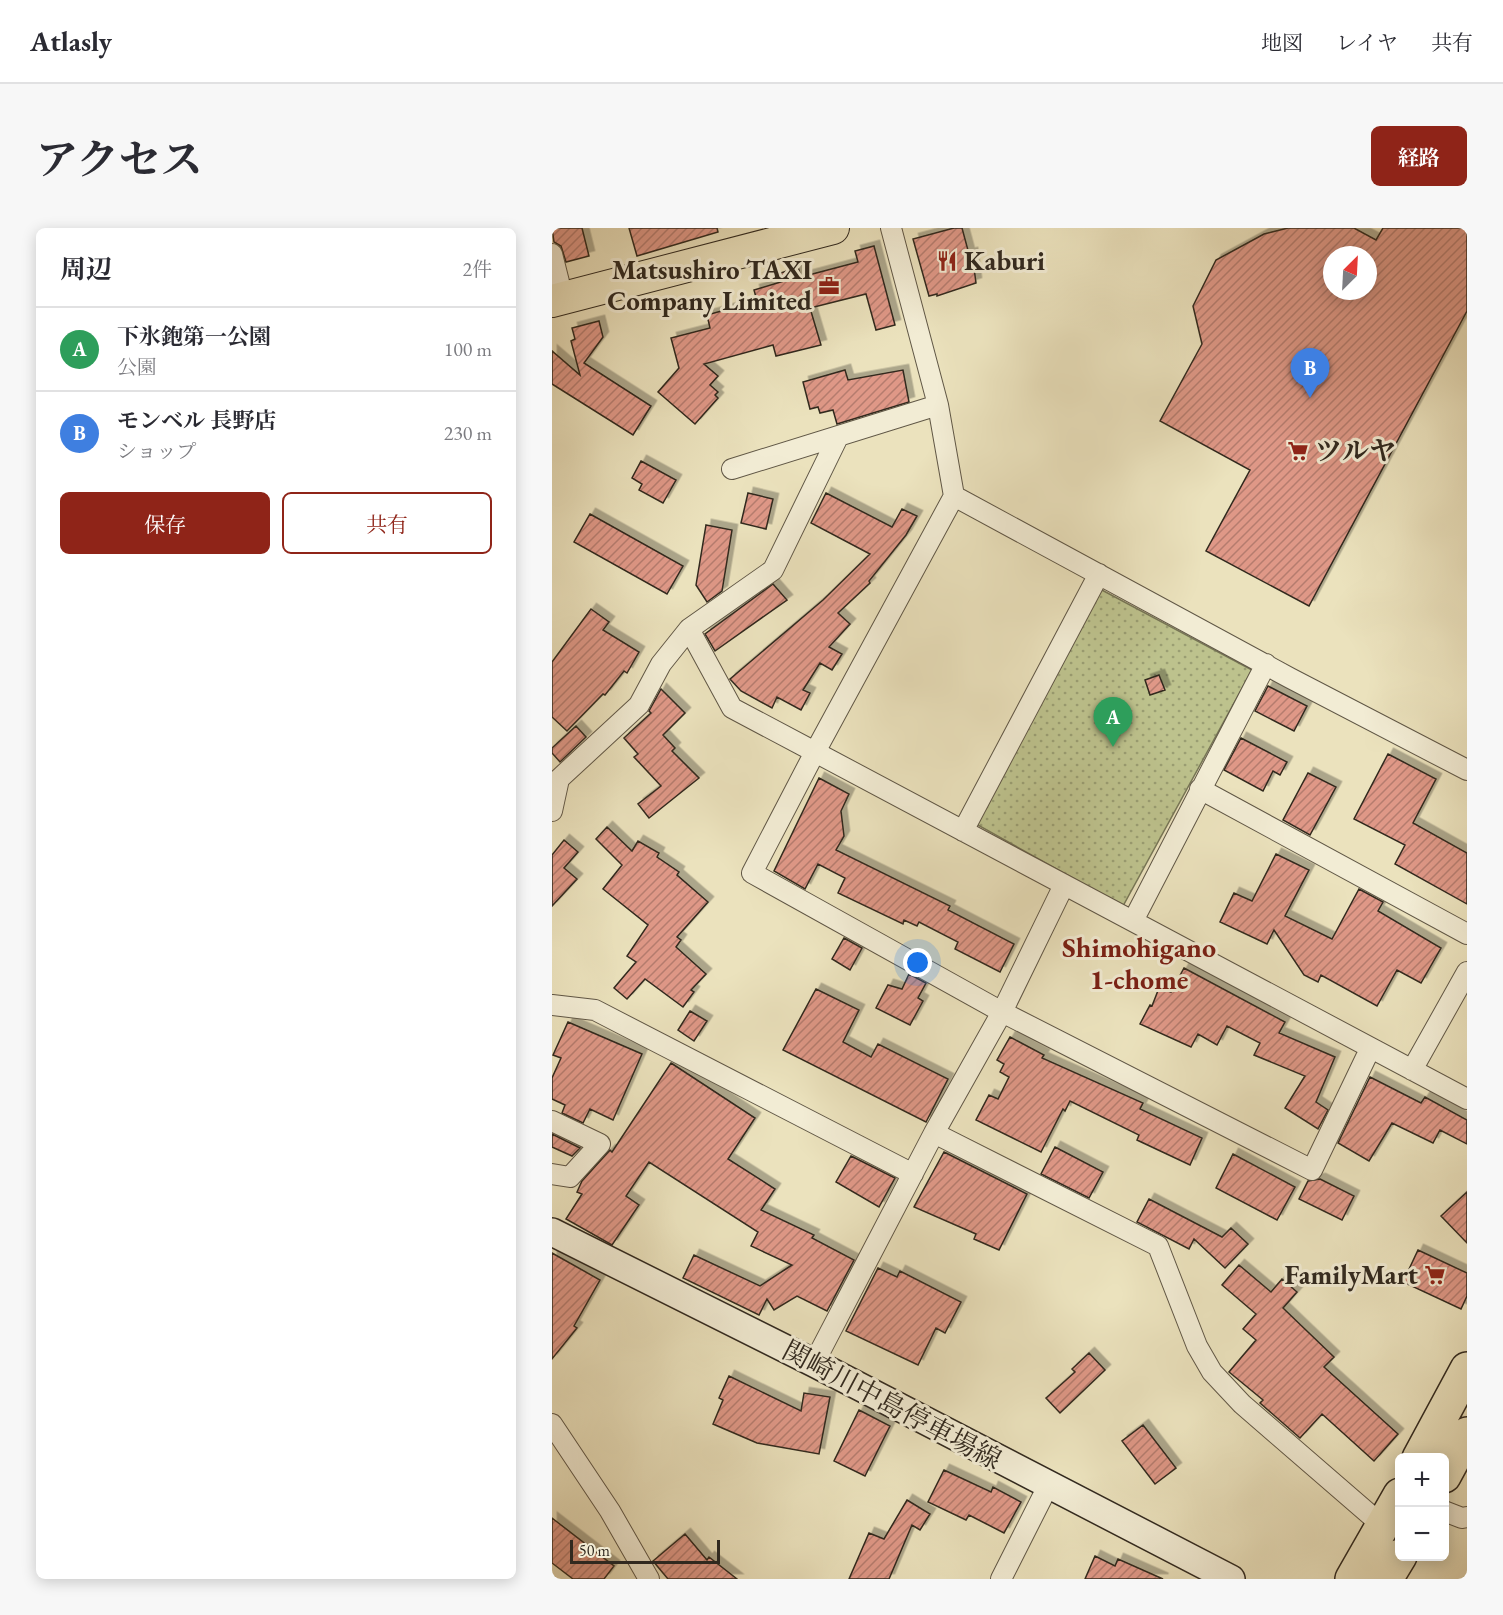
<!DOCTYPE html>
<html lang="ja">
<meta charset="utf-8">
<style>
body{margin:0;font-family:"EB Garamond","Noto Serif JP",serif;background:#f7f7f7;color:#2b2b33}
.controls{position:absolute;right:18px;bottom:18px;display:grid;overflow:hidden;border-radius:9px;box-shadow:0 3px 15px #0003}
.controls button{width:54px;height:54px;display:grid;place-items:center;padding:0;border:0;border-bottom:2px solid #e1e1e2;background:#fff;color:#2b2b33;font:30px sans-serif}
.compass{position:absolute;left:771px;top:18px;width:54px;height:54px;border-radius:50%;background:#fff;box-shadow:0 3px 15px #0003;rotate:24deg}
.scale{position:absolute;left:18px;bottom:15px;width:150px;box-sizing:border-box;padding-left:6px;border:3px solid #31291f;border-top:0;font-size:16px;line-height:21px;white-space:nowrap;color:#31291f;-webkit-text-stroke:4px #f2ecd4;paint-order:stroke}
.you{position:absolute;left:366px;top:735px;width:21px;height:21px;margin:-15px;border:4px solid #fff;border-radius:50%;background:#1a73e8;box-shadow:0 0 0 9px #1a73e833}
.badge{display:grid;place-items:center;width:39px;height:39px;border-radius:50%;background:#8f2418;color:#fff;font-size:20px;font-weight:700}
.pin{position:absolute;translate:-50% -50px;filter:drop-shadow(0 2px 3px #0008)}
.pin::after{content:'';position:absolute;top:32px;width:21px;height:18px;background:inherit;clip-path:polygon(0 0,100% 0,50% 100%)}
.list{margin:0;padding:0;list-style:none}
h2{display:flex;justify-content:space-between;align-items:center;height:78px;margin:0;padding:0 24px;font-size:26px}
h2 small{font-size:20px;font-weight:400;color:#7c7c81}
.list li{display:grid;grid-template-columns:39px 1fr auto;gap:18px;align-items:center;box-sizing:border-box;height:84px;padding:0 24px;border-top:2px solid #e1e1e2}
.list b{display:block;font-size:22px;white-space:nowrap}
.list p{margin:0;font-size:20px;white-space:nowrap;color:#7c7c81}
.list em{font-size:20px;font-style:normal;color:#7c7c81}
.actions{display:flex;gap:12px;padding:18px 24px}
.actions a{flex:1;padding:14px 0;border:2px solid #8f2418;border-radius:9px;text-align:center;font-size:21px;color:#8f2418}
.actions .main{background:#8f2418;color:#fff}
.map{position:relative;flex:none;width:915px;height:1351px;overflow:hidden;border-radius:9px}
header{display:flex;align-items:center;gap:36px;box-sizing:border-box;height:84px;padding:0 30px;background:#fff;border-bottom:2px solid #e1e1e2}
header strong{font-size:28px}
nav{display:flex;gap:33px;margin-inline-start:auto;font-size:21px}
.intro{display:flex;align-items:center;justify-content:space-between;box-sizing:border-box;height:144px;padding:0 36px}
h1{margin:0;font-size:42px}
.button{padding:15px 27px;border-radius:9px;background:#8f2418;color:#fff;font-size:21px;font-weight:700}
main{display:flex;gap:36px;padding:0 36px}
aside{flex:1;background:#fff;border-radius:9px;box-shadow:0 3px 15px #0003}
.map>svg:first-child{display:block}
.green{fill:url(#green-dots);stroke:#777656;stroke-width:1.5}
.building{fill:url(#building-hatch);stroke:#31291f;stroke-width:1.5;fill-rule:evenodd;filter:url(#shadow)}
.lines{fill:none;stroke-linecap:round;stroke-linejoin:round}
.minor-casing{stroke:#605746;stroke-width:22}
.secondary-casing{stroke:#31291f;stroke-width:30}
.primary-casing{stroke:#31291f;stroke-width:34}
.trunk-casing{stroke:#31291f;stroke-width:36}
.minor{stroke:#f2ecd4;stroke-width:20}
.secondary{stroke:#f2ecd4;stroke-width:27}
.primary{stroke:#ebe2bd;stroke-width:32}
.trunk{stroke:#ebe2bd;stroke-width:33}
.labels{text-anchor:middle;stroke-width:6;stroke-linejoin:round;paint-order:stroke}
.poi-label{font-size:27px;font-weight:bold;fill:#31291f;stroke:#f2ecd4;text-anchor:start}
.street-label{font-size:27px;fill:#31291f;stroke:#f2ecd4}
.neighbourhood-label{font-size:28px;font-weight:bold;fill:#7a1f14;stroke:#f2ecd4}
</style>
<header>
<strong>Atlasly</strong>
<nav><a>地図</a><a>レイヤ</a><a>共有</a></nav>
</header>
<div class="intro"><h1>アクセス</h1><a class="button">経路</a></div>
<main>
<aside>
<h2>周辺<small>2件</small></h2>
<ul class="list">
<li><span class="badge" style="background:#2e9e5b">A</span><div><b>下氷鉋第一公園</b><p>公園</p></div><em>100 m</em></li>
<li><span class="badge" style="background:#3f7fe0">B</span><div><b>モンベル 長野店</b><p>ショップ</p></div><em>230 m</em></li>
</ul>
<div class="actions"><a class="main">保存</a><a>共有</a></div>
</aside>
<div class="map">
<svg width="915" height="1351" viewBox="0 0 915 1351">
<defs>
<pattern id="green-dots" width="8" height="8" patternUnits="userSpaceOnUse" patternTransform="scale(1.5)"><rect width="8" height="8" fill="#bdc28d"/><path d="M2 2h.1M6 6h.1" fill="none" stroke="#9a9e73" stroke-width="1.8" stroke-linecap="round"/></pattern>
<pattern id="building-hatch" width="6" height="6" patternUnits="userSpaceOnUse" patternTransform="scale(1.5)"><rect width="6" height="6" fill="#df9887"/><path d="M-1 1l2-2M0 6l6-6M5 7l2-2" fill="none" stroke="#b57c6e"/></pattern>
<filter id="shadow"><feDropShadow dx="5.5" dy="-5.5" stdDeviation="0" flood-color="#0004"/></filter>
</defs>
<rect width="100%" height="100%" fill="#ebe2bd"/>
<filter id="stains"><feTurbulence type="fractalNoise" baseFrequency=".00333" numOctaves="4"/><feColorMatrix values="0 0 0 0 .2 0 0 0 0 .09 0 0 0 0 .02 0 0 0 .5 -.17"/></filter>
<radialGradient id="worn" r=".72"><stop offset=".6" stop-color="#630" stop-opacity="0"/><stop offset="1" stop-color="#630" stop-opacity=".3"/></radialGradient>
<path class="green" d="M548,361L700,442L571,678L424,596Z"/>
<path class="building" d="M0,0H30L37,28L14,34L9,18L2,14Z
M77,0H165L166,4L85,28Z
M402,0H410L417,26L420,25L424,55L385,68V66L377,68L361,11Z
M736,0H802L824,12L831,0H915V83L757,378L654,323L698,242L608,193L650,116L641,78L664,32L712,6ZM780,27H816V63H780Z
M322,18L343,97L324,102L314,66L258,80L269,117L224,128L221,117L152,136L166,148L158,157L166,164L163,167L166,170L143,196L106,164L127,140L119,110L158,100L155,87L205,73L202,62L232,53L229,45L246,39L249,49L306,34L303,23Z
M47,93L51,109L32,135L99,178L81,207L0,156V123L28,147L19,113L23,111L20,100Z
M293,142L296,152L351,142L357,174L285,196L281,182L268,185L266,179L258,181L251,154Z
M89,233L124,252L111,275L87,262L90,256L80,250Z
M196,265L221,271L214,301L189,295Z
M274,265L340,299L350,281L365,288L354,307L317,353L318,355L286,385L298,396L277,419L290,426L280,442L268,435L251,462L258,465L249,482L225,469L220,480L189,463L178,451L271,372L318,326L259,295Z
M38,286L131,338L115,366L22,314Z
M154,297L180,302L170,363L155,374L144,357Z
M221,356L235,372L163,423L153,406Z
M39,381L57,394L51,402L87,424L75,445L72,443L53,467L51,466L15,503L0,489V434Z
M607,447L613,462L598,467L593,452Z
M716,458L755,478L742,503L703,483Z
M109,461L133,485L111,507L123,520L120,523L147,550L97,590L86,576L109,558L82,529L86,526L72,510L99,485L97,483Z
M24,498L34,509L8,534L0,525V520Z
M689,510L735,534L728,547L721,543L711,563L672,542Z
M836,526L884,551L861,595L915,625V676L843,636L853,617L802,591Z
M756,545L784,559L758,607L731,592Z
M267,550L297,566L289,583L292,608L284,622L398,678L396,682L462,716L448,744L403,721L406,714L367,694L365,698L352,692L351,696L286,665L293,650L266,636L253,661L222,643Z
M55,599L80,623L86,613L107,625L105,629L127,644L125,647L156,674L125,709L129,712L124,719L154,746L139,762L142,764L131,779L93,751L75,771L62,760L84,734L75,728L96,697L51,661L70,637L44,611Z
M12,612L26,624L12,640L25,651L0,678V627Z
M724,626L757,642L733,688L780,711L807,661L831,674L826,683L889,720L869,755L845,742L825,778L769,747L766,754L752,747L722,702L715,716L668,694L682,665L700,673Z
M292,710L310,720L298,742L280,731Z
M632,740L733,794L727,805L783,829L764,874L776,882L766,901L733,880L753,848L702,827L708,815L675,798L665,817L646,806L639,819L588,796L598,777L600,778L607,760L619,764Z
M357,746L374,755L366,770L371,773L358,797L324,780L336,757L350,761Z
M264,761L307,782L291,814L319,829L326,816L396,851L374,894L231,822Z
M138,783L155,793L142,813L126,802Z
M16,794L90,826L61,892L38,881L31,895L10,885L13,877L0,871V850L9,830L1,827Z
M458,809L492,827L490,830L591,875L588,881L650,910L638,937L585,912L587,907L518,873L513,883L511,881L489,924L424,892L437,867L446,871L457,849L448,844L452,836L445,832Z
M119,835L203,890L176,931L223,961L209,982L262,1007L260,1010L302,1032L275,1083L245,1068L222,1082L215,1071L207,1087L131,1050L142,1027L208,1058L240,1037L199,1018L206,1004L97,934L74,968L87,977L60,1017L14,991L30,966L25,964L30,953L58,922L60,924Z
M818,849L869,875L873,869L915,892V916L888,902L881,915L840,895L817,933L786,915Z
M0,906L28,920L20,928L0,919Z
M503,919L551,944L537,970L489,946Z
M392,924L475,966L447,1022L422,1011L424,1006L362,979Z
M681,926L743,959L725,992L664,960Z
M299,928L343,950L327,979L284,954Z
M768,951L802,968L790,992L747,971L756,953Z
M915,964V1015L889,988Z
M597,971L670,1009L679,1000L696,1016L673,1040L642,1011L637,1021L585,994Z
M866,1022L915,1045V1068L909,1081L851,1054Z
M0,1025L48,1052L22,1098L25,1100L0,1131Z
M687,1037L719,1064L730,1051L745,1064L731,1080L782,1129L772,1139L846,1206L822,1233L770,1186L748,1210L708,1175L711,1172L677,1144L704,1112L691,1101L704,1086L670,1057Z
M326,1040L345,1049L348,1043L409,1074L393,1105L384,1100L366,1137L294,1103Z
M537,1125L553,1142L508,1185L494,1170L523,1144L520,1141Z
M177,1148L249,1183L252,1165L278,1169L267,1226L205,1215L161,1196L171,1172L167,1170Z
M307,1182L338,1198L313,1248L282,1233Z
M591,1197L624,1240L603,1256L570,1213Z
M392,1242L439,1264L441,1259L469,1274L452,1305L417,1287L414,1292L376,1274Z
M355,1272L378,1286L368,1302L360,1297L337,1351H297L317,1305L332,1311Z
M0,1290L62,1338L52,1351H21L0,1335Z
M133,1306L155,1332L157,1329L185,1351H116L101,1333Z
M543,1328L563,1338L566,1331L611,1351H533Z"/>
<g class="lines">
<g class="minor-casing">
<path id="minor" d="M339,0L386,177L402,268
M0,26L11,70
M286,209L221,342L137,401L180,480L263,524L200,645L450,784L760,942L818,821
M180,241L386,177
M915,542L738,450L402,268L263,524L915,871
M648,561L915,706
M0,583L7,551L87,477L109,436L137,401
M411,603L547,346
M581,693L714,436
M0,777L43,782L361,946
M860,842L915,744
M0,893L48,916L18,949L0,946
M382,905L606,1018L645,1118L660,1144L690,1176L831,1298
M262,1135L382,905L450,784L512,657
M0,1196L58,1283L97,1351
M892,1283L910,1290L915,1289
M449,1351L496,1258"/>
</g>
<g class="secondary-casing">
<path id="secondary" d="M0,1004L262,1135L679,1351"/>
</g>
<g class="primary-casing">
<path id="primary" d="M0,73L281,0"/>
</g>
<g class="trunk-casing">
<path id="trunk" d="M867,1230L915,1141
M892,1248L915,1206
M800,1351L848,1267
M834,1351L848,1328"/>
</g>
<use href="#minor" class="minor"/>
<use href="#secondary" class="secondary"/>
<use href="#primary" class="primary"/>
<use href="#trunk" class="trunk"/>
</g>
<defs>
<g id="restaurant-bare" transform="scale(1.62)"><path d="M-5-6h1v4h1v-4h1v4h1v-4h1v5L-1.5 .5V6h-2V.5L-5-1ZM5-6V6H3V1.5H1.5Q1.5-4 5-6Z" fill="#8f2418" stroke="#f2ecd4" stroke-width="2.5" paint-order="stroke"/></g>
<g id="office-bare" transform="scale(1.62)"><path d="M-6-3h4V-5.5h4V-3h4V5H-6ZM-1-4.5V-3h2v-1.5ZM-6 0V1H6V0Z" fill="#8f2418" stroke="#f2ecd4" stroke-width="2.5" paint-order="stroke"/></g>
<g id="supermarket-bare" transform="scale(1.62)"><path d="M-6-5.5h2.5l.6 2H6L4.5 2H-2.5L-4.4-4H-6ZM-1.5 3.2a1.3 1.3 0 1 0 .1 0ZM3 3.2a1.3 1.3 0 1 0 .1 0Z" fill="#8f2418" stroke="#f2ecd4" stroke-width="2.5" paint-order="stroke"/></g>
</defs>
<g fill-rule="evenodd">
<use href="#restaurant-bare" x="395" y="33"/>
<use href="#office-bare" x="277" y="58"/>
<use href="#supermarket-bare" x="746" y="223"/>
<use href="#supermarket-bare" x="883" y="1047"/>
</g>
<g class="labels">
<g class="poi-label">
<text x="412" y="42">Kaburi</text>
<text x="260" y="51" text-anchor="end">Matsushiro TAXI<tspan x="260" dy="31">Company Limited</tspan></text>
<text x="763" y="232">ツルヤ</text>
<text x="866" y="1056" text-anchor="end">FamilyMart</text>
</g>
<g class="street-label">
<text transform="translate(340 1177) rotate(28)" y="9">関崎川中島停車場線</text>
</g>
<g class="neighbourhood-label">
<text x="587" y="729">Shimohigano<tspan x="587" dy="32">1-chome</tspan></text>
</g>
</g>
<rect width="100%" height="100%" filter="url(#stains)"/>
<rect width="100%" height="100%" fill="url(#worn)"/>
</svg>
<div class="controls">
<button>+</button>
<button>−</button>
</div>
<svg class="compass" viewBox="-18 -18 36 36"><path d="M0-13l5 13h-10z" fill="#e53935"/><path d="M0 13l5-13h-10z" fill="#7c7c81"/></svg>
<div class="scale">50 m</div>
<div class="you"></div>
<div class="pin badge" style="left:561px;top:519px;background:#2e9e5b">A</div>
<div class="pin badge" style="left:758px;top:170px;background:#3f7fe0">B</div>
</div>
</main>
